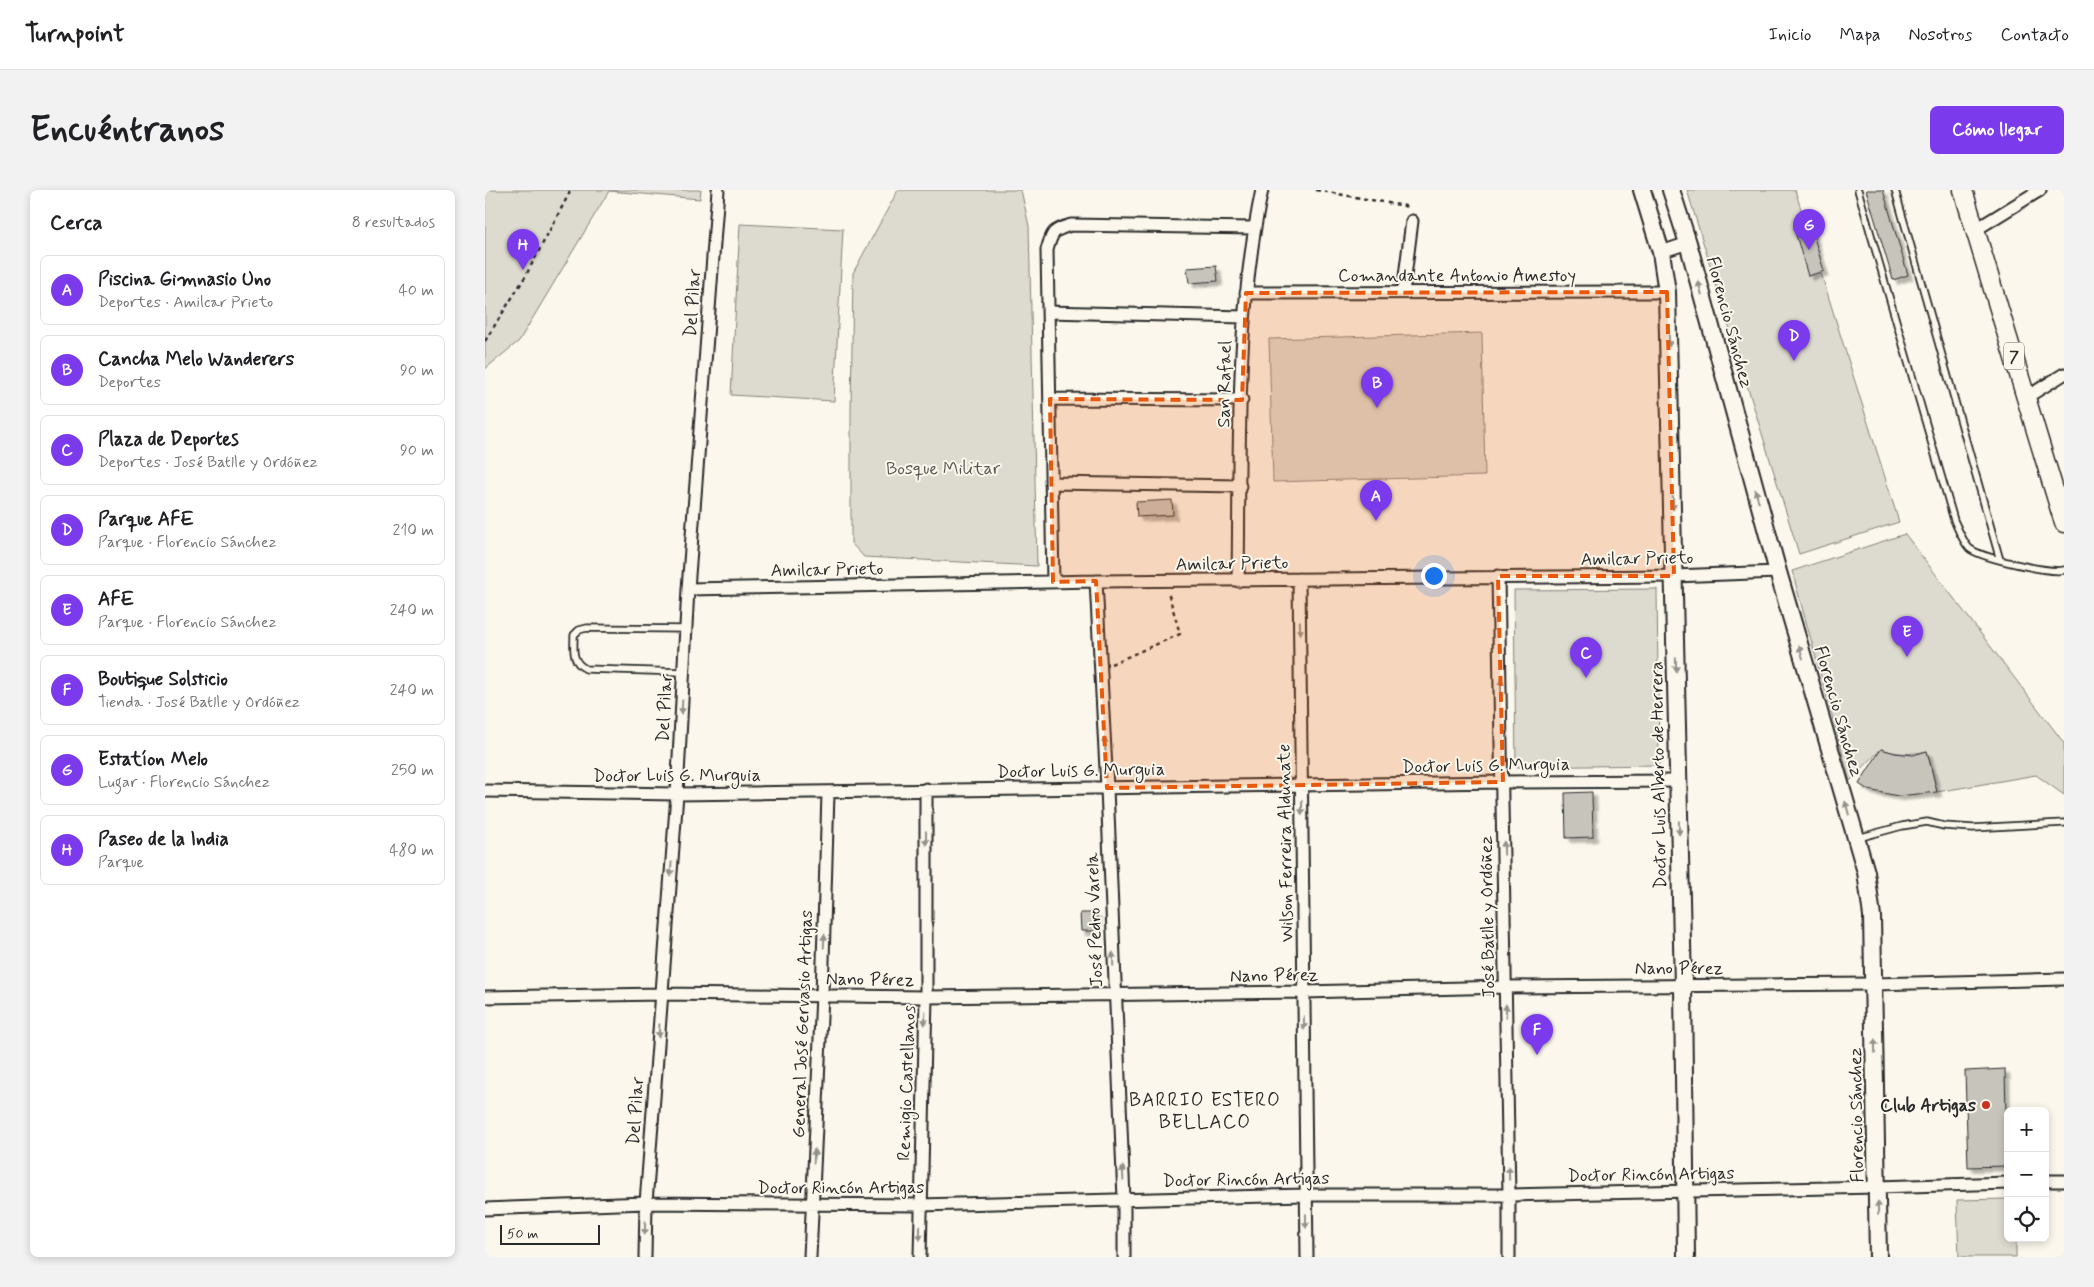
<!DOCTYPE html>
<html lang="es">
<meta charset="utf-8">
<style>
body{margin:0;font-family:Mynerve,sans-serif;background:#f2f2f2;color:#202124}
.controls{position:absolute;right:15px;bottom:15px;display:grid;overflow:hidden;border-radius:8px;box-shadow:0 2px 8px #0003}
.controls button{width:45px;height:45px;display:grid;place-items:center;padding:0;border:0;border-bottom:1px solid #e0e0e0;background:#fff;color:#202124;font:25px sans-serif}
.scale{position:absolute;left:15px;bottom:12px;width:100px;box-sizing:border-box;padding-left:5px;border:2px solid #2b2b2b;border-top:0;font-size:14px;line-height:18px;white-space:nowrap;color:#2b2b2b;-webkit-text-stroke:4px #fbf7ec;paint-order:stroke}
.you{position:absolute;left:948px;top:385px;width:18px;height:18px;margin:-12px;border:4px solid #fff;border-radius:50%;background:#1a73e8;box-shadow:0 0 0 8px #1a73e833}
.badge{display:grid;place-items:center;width:32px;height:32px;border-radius:50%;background:#7c3aed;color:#fff;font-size:16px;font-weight:700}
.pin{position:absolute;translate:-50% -41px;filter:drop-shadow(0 1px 2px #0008)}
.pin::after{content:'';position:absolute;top:26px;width:18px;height:15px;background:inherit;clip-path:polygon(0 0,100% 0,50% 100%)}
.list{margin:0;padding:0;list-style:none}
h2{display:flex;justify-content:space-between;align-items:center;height:65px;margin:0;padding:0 20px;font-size:21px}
h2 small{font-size:16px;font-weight:400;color:#757577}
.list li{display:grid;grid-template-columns:32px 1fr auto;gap:15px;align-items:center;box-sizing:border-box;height:70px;margin:0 10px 10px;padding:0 10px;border:1px solid #e0e0e0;border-radius:8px}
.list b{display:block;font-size:19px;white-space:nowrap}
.list p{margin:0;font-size:16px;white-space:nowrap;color:#757577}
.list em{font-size:16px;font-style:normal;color:#757577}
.icon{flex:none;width:28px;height:28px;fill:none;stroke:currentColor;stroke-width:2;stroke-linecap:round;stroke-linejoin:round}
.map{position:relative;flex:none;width:1579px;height:1067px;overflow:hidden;border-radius:8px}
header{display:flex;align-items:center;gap:30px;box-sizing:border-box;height:70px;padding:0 25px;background:#fff;border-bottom:1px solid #e0e0e0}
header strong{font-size:24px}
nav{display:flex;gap:28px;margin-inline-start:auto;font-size:18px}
.intro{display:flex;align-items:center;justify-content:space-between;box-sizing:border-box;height:120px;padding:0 30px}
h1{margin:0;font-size:35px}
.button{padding:12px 22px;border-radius:8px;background:#7c3aed;color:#fff;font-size:18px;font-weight:700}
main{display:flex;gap:30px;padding:0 30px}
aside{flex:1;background:#fff;border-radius:8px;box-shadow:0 2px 8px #0003}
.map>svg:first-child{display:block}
.green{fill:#dddad0;stroke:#84827e}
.building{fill:#c7c4bc;stroke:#2b2b2b;filter:url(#shadow)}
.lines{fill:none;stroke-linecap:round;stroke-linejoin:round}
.lane-casing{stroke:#2b2b2b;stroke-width:9}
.street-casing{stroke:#2b2b2b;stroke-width:15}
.secondary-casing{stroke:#2b2b2b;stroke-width:20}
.primary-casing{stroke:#2b2b2b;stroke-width:21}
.path{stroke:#2b2b2b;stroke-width:2.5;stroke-dasharray:4 4;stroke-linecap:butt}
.lane{stroke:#fbf7ec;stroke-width:5.5}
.street{stroke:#fbf7ec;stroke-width:11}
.secondary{stroke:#fbf7ec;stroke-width:16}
.primary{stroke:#fbf7ec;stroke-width:18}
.oneway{fill:#93918c}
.marked{fill:#e8590c;fill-opacity:0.2;stroke:#e8590c;stroke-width:4;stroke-dasharray:10 6;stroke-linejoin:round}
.poi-dot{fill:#c8321e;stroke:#fbf7ec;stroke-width:2}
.labels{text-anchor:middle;stroke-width:4;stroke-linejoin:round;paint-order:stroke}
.shield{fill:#fbf7ec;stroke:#696865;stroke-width:1}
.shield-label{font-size:16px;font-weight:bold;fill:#2b2b2b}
.street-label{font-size:18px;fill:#2b2b2b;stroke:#fbf7ec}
.park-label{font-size:18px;fill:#585754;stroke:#fbf7ec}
.poi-label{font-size:18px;font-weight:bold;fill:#2b2b2b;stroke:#fbf7ec;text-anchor:end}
.neighbourhood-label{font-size:19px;letter-spacing:1px;fill:#2b2b2b;stroke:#fbf7ec}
</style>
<header>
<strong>Turnpoint</strong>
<nav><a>Inicio</a><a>Mapa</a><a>Nosotros</a><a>Contacto</a></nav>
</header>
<div class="intro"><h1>Encuéntranos</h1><a class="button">Cómo llegar</a></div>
<main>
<aside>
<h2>Cerca<small>8 resultados</small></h2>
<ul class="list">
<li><span class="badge">A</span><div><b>Piscina Gimnasio Uno</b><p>Deportes · Amilcar Prieto</p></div><em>40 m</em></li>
<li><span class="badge">B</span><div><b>Cancha Melo Wanderers</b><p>Deportes</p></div><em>90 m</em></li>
<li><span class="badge">C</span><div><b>Plaza de Deportes</b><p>Deportes · José Batlle y Ordóñez</p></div><em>90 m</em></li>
<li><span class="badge">D</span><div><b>Parque AFE</b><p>Parque · Florencio Sánchez</p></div><em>210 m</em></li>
<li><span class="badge">E</span><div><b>AFE</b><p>Parque · Florencio Sánchez</p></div><em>240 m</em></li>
<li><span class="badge">F</span><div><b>Boutique Solsticio</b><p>Tienda · José Batlle y Ordóñez</p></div><em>240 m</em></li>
<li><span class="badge">G</span><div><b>Estatíon Melo</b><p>Lugar · Florencio Sánchez</p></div><em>250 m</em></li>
<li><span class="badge">H</span><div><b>Paseo de la India</b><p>Parque</p></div><em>480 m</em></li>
</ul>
</aside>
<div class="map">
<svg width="1579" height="1067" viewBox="0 0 1579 1067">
<defs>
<filter id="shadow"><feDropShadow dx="4.5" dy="4.5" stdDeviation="1" flood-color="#0004"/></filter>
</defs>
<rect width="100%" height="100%" fill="#fbf7ec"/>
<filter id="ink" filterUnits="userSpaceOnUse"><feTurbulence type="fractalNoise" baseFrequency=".02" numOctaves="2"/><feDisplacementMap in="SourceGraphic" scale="10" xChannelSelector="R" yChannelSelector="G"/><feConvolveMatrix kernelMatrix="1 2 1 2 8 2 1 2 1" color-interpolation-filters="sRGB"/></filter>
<g filter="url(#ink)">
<path class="green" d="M0,0H216L215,9L124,1L34,151L0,179Z
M413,0H536L544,36L552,376L379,367L366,353V223L368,83Z
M1202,0H1310L1414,332L1314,364Z
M255,34L358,39L349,211L246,205Z
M997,143L1000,286L788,292L784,149Z
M1420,344L1579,553V605L1551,585L1452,602L1442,561C1425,565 1412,564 1396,559L1365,591L1307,381Z
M1172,399L1174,575L1031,577L1029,400Z
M1523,1009V1048H1531V1067H1474L1472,1010Z"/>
<path class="building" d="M1381,0H1398L1423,85L1408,90Z
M1325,34L1339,81L1323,86L1309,38Z
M731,76L733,91L704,93L702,78Z
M687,310L688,325L652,327L651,312Z
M1396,559L1410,563L1428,565L1442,561L1452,602L1413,606L1383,600L1374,594Z
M1107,602L1108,647L1081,648L1080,603Z
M595,723H612V741H596Z
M1520,879L1522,976L1483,977L1480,881Z"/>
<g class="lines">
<g class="lane-casing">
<path id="lane" d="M1373,0L1469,330C1473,339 1477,350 1484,358C1493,367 1566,384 1579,380
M1410,0L1515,370
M198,482L101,479C86,472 89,459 89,445L94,440L102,438L201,439
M1373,648L1417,636L1442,632L1459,636L1488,638L1579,633"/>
</g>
<g class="street-casing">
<path id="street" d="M1490,40L1555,0
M1176,62L1203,53
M918,102L927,31
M761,103L1182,102
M563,122L759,127
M1542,207L1579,184
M565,209L757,210
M566,293L755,296
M1013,386L1024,1005V1067
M814,389L822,1067
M611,391L622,598L639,1009V1067
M753,391C755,261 750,127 777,0
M568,392L562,60C567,42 568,40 586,35L769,38
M203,399L611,391L1189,386L1293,382
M0,601L192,604L1018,592L1193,591
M0,807L176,804L441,807L819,802L1020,797L1389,794L1579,789
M1560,991H1579
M0,1019L161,1013L435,1015L821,1005H1024L1392,997L1523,993
M160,1067L161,1013L192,604L203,399L233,0
M325,1067L337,805L343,603
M435,1067L441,807V599"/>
</g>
<g class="secondary-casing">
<path id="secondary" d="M1157,0L1176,62L1182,102L1198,796L1201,1067
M1186,0L1203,53L1293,382L1381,682L1387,726L1393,1067"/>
</g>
<g class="primary-casing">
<path id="primary" d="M1478,0L1579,333"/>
</g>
<path class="path" d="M831,0L920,16L922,21
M0,151L40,87L86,0
M626,474L695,444L683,402"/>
<use href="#lane" class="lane"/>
<use href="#street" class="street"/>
<use href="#secondary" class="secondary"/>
<use href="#primary" class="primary"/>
</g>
<defs><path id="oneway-solid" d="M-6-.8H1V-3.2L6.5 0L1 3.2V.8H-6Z" transform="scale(1.25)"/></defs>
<g class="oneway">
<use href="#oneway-solid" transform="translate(1215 98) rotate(-105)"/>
<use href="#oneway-solid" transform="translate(1184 150) rotate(89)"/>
<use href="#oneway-solid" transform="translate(1272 306) rotate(-105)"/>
<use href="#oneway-solid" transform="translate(1188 313) rotate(89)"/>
<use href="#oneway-solid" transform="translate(815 438) rotate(89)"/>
<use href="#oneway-solid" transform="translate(1316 462) rotate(-106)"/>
<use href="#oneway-solid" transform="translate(1191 475) rotate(89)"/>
<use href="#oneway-solid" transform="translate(1016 496) rotate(-91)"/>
<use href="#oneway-solid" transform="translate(197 517) rotate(93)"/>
<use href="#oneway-solid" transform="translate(620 554) rotate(-93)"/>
<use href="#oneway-solid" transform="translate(817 618) rotate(90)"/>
<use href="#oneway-solid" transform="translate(1362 618) rotate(-106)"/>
<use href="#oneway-solid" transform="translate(1194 638) rotate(89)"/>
<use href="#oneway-solid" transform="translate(441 648) rotate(90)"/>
<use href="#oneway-solid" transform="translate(1019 658) rotate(-91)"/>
<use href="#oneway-solid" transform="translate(186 679) rotate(95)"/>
<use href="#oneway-solid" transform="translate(339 751) rotate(-88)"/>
<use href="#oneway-solid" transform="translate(628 769) rotate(-92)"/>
<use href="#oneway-solid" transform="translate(1021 821) rotate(-91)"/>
<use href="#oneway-solid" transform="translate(440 828) rotate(92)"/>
<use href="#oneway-solid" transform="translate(819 833) rotate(89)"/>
<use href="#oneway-solid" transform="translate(174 841) rotate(94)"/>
<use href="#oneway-solid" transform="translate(1390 856) rotate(-91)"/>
<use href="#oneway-solid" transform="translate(329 966) rotate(-87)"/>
<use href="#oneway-solid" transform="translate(638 983) rotate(-93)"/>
<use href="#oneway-solid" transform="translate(1024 983) rotate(-91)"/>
<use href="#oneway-solid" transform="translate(1393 1018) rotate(-91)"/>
<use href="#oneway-solid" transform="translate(821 1031) rotate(90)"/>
<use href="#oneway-solid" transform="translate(160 1038) rotate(92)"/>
<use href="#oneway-solid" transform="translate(435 1043) rotate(90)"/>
</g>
</g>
<path class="marked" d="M1182,102L1189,386H1013L1018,592L622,598L611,391L568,392L565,209L757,210L761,103Z"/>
<circle class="poi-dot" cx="1501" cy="915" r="5"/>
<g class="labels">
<rect class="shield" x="1519" y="152.5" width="20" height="27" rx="4"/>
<g class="shield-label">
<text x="1529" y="172">7</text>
</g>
<g class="street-label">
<text x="972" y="91">Comandante Antonio Amestoy</text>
<text transform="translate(207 113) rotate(-86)" y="6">Del Pilar</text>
<text transform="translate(1245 132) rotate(75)" y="6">Florencio Sánchez</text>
<text transform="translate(739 194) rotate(-89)" y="6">San Rafael</text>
<text transform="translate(1152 368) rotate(-1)" y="6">Amilcar Prieto</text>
<text transform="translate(747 373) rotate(-1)" y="6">Amilcar Prieto</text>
<text transform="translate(342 379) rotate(-1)" y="6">Amilcar Prieto</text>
<text transform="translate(179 518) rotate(-87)" y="6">Del Pilar</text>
<text transform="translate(1354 521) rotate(74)" y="6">Florencio Sánchez</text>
<text transform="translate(1001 575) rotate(-1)" y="6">Doctor Luis G. Murguia</text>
<text transform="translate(596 580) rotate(-1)" y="6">Doctor Luis G. Murguia</text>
<text x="192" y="591">Doctor Luis G. Murguia</text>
<text transform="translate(1173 585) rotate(-91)" y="6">Doctor Luis Alberto de Herrera</text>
<text transform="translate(800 653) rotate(-91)" y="6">Wilson Ferreira Aldunate</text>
<text transform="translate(1002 727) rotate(-91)" y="6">José Batlle y Ordóñez</text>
<text transform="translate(609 730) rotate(-92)" y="6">José Pedro Varela</text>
<text x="1194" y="784">Nano Pérez</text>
<text transform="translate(789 785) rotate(-1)" y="6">Nano Pérez</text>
<text transform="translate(385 789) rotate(1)" y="6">Nano Pérez</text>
<text transform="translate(317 834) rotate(-88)" y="6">General José Gervasio Artigas</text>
<text transform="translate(421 893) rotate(-88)" y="6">Remigio Castellanos</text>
<text transform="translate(150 921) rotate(-86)" y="6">Del Pilar</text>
<text transform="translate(1371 925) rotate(-91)" y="6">Florencio Sánchez</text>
<text transform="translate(1166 984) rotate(-1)" y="6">Doctor Rincón Artigas</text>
<text transform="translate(761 989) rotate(-1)" y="6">Doctor Rincón Artigas</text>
<text x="356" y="1003">Doctor Rincón Artigas</text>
</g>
<g class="park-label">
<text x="458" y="284">Bosque Militar</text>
</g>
<g class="poi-label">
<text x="1491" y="921">Club Artigas</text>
</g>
<g class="neighbourhood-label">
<text x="720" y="916">BARRIO ESTERO<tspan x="720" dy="22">BELLACO</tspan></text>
</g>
</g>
</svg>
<div class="controls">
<button>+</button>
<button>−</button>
<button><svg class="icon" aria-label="locate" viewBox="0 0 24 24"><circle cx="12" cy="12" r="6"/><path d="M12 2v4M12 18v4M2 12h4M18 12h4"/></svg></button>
</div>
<div class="scale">50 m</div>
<div class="you"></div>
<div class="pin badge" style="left:891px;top:331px">A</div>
<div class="pin badge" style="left:892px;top:218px">B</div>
<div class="pin badge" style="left:1101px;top:488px">C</div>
<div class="pin badge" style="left:1309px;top:171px">D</div>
<div class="pin badge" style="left:1422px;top:467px">E</div>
<div class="pin badge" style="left:1052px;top:865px">F</div>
<div class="pin badge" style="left:1324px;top:60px">G</div>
<div class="pin badge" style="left:38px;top:80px">H</div>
</div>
</main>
